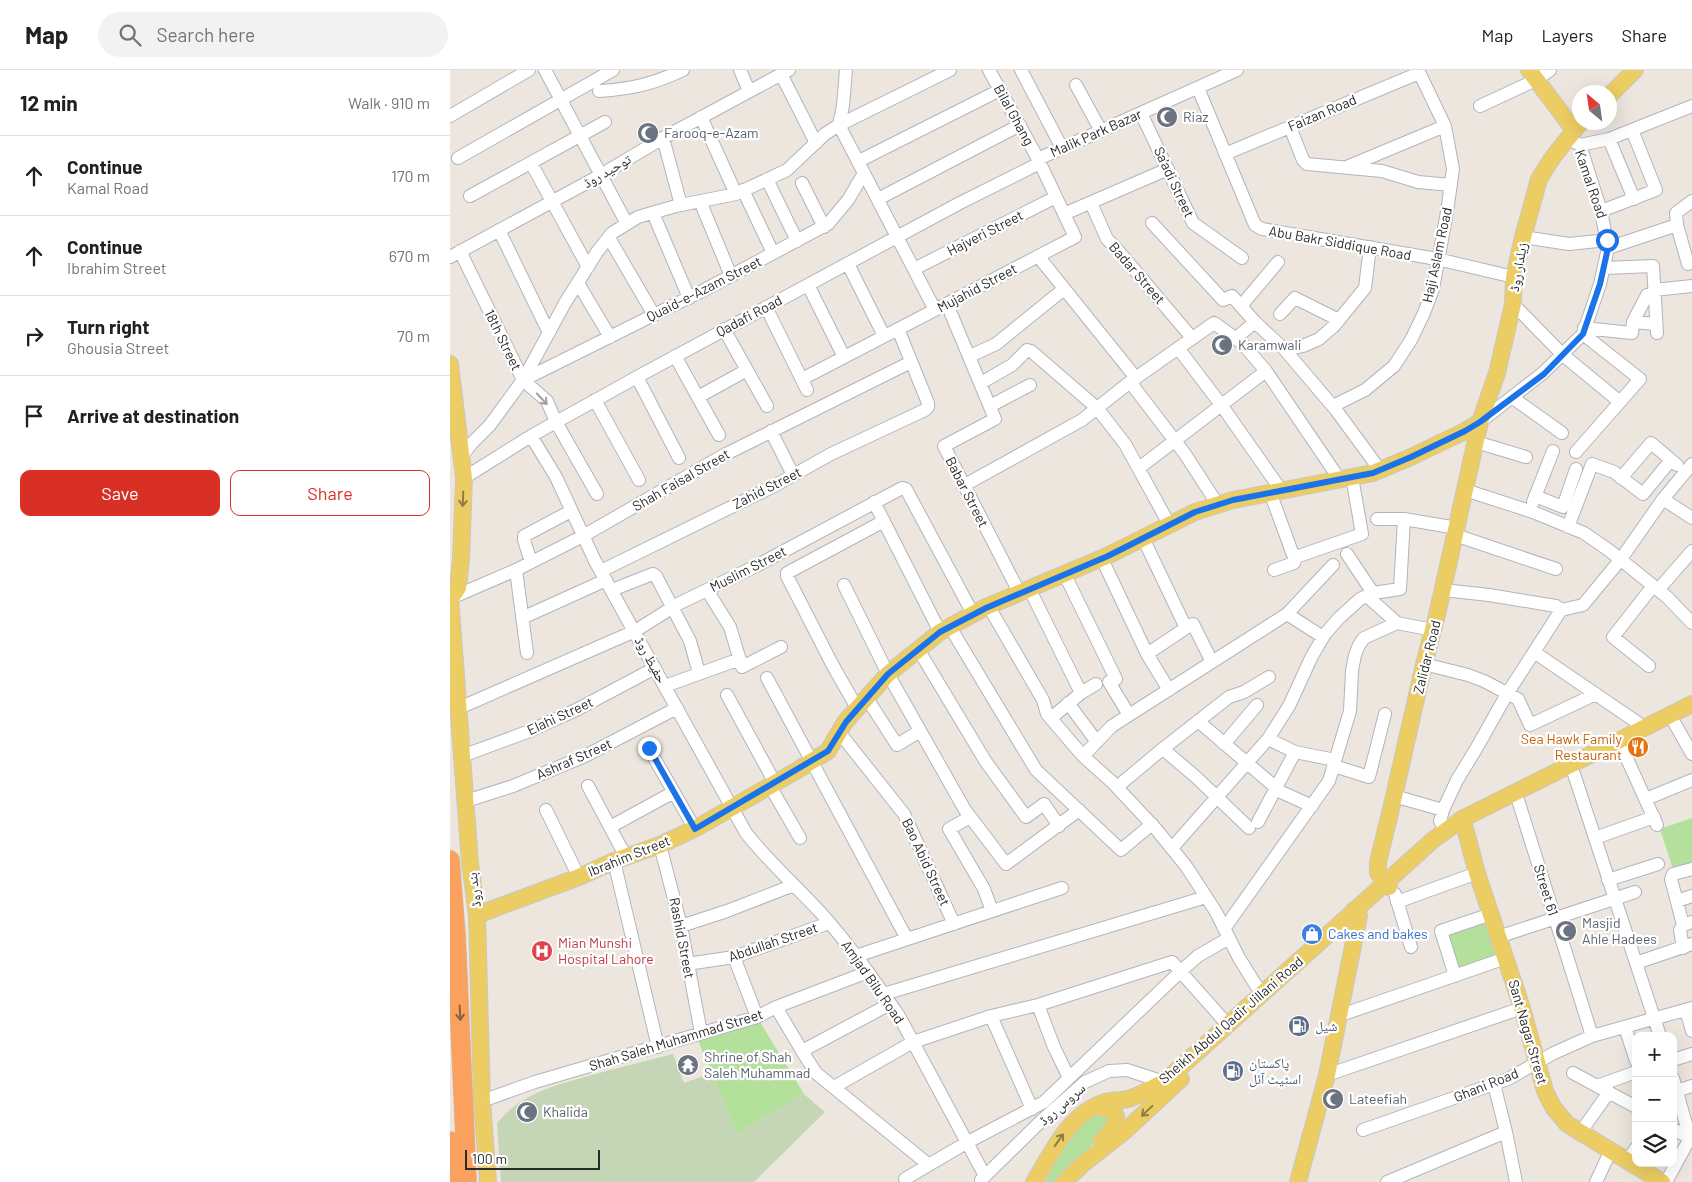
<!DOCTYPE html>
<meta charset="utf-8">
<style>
body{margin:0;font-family:Barlow,"Noto Naskh Arabic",sans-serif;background:#f2f2f2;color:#202124}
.controls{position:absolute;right:15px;bottom:15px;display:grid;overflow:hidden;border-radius:10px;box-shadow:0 5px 20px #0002}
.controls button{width:45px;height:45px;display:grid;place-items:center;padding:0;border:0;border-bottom:1px solid #e0e0e0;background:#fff;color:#202124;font:25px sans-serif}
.compass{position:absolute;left:1122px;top:15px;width:45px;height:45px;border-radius:50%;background:#fff;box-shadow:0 5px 20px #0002;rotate:331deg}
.scale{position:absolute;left:15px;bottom:12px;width:135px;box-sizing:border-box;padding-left:5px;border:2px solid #2b2b2b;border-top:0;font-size:14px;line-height:18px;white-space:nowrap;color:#2b2b2b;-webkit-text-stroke:4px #fff;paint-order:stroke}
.stop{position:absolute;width:15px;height:15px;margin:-11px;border:4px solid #1a73e8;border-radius:50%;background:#fff}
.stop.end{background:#1a73e8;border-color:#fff;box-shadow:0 1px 5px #0008}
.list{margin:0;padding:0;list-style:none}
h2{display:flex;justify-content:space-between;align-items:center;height:65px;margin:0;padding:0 20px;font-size:21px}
h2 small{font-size:16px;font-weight:400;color:#757577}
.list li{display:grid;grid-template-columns:32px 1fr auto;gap:15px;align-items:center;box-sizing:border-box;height:80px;padding:0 20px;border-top:1px solid #e0e0e0}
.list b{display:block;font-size:19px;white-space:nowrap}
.list p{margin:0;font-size:16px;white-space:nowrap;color:#757577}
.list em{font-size:16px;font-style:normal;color:#757577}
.actions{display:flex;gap:10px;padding:15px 20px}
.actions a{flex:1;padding:11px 0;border:1px solid #d93025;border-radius:10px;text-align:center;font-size:18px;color:#d93025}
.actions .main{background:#d93025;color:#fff}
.icon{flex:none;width:28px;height:28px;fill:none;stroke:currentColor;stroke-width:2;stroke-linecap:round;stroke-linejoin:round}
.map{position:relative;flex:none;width:1242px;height:1112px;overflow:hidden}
header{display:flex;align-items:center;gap:30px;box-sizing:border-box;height:70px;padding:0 25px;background:#fff;border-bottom:1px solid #e0e0e0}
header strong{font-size:24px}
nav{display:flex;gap:28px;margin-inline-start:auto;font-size:18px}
.search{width:350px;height:45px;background:#f2f2f2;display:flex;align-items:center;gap:12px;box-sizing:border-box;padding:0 18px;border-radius:28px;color:#757577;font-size:19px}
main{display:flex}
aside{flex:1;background:#fff}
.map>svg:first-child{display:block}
.green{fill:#b3e19c}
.cemetery{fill:#c5d6b6}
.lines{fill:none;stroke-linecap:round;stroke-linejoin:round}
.minor-casing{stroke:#b1b4be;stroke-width:14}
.major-casing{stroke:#c8c8c8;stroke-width:18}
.highway-casing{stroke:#c8c8c8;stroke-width:20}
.minor{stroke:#fff;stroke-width:12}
.major{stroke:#eccd63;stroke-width:16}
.highway{stroke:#f9a15d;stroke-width:19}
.oneway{stroke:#a0a0a0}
.oneway2{stroke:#8c7c47}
.oneway3{stroke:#886042}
.route{stroke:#1a73e8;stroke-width:6}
.labels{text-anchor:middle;stroke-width:4.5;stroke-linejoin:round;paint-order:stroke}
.street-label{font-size:14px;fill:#2b2b2b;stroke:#fff}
.worship-label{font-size:14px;fill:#5b616d;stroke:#fff;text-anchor:start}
.food-label{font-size:14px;fill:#c56008;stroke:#fff;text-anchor:end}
.shop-label{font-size:14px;fill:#366cbe;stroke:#fff;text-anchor:start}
.health-label{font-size:14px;fill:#be3a42;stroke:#fff;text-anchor:start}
.service-label{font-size:14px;fill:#4e5e75;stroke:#fff;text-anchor:start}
</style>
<header>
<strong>Map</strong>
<div class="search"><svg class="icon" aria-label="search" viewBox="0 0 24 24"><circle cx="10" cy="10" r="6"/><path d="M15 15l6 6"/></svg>Search here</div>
<nav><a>Map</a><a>Layers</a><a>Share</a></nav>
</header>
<main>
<aside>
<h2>12 min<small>Walk · 910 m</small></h2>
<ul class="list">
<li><svg class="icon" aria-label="ahead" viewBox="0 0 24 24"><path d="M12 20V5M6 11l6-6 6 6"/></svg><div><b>Continue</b><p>Kamal Road</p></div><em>170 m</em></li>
<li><svg class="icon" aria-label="ahead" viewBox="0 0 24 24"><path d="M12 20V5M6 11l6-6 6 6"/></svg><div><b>Continue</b><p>Ibrahim Street</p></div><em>670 m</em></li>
<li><svg class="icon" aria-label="right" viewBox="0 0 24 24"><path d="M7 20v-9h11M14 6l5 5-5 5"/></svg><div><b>Turn right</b><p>Ghousia Street</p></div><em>70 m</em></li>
<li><svg class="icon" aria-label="arrive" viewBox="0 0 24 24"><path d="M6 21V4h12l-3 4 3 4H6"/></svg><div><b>Arrive at destination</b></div></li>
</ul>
<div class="actions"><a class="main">Save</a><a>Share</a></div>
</aside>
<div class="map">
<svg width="1242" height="1112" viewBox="0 0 1242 1112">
<rect width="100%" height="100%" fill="#ede6de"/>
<path class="green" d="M1242,748V796L1224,802L1210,759Z
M1041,844L1056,888L1005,906L991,861Z
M307,947L354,1024L287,1064L246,966Z
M652,1043L659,1046L655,1061L607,1112H595L617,1071L635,1050Z"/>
<path class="cemetery" d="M223,984L234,1013L262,1003L287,1064L354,1024L375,1042L304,1112H51L47,1053C73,1021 111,1014 149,1003C174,997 198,990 223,984Z"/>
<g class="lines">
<g class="minor-casing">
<path id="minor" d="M95,0L177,154
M290,0L299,21
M571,0L612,78
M331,4L366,73
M626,15L651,61
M748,18L805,155L812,159L987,189L1064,207
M149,21C182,19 203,14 233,0
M1030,36L1086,10L1100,0
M691,43L743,153L792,188
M0,46L79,0
M251,47L286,124
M840,57L853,90L857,94L932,101L968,112L1001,115
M213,68L231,135
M1159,69L1184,129
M1130,75L1159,69L1242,36
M775,84L969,3
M8,88L163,0
M588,89L787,0
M409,91L550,20
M81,93L138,197
M899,96L995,56
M317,109L347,171
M352,113L374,157
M293,120L323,183
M20,126L155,52
M428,129L570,55
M250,131L281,206
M641,133L657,169L666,178L742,268
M1151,141L1206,120L1182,60
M203,143L239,228
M614,144L718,99
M702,153L773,230L782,226L805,252
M1227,155L1226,143L1242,131
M49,160L99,263
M1073,167L1119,174L1157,170
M159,168L204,245
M1158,178L1227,155L1238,194
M10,181L73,310L97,331L106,352L147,424
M588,186L686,308
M0,187L151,105L213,68L339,0
M398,194L434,266
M1154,198L1203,196L1207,263
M464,199L606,127
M128,213L160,267
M358,215L394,287
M1204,220L1242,216
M497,234L545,349L494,376L570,524
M1063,234L1113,285L1170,332
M791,236L828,192
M316,237L357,320
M485,240L389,55L500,0
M830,244L845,228L889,250
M1183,252L1197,225L1205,224
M1134,258L1182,263L1183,252L1206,254
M274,259L317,336
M786,268L805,252L835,280L886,340L930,400
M728,278L772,336L831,420
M835,280L853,276L869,269L884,256L915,218L920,177
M225,286L269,365
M520,286L546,274L614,219
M187,307L229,388
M352,309L625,167L588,89L539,0
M73,310L254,220L378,154L398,130L414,103
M680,312L735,384L768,435
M531,313L562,295L577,280L581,281L647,338L675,374L719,454
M248,327L297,300
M1063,328L1112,363
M145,330L189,410
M540,336L580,315
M883,336L915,320L944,296L961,270L974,243L983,219L997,142L1003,99L995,56L968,0
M1030,352L1093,303L1133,264L1150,214L1158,178L1151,141L1130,75L1118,69
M321,361L343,405
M81,366L106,407L145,491L296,763C318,791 345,815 370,842C399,874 424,910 449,946L535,1106
M1026,372L1076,387
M1126,382L1190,309L1133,264
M11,387L22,373L40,355L73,310L115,233L147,182L162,163L188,147L226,136L286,124L337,100L375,64L389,55L393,36L396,0
M689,398L816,301
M14,408L81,366L187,307L508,134L590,93
M1171,408L1201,373L1227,395
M513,416L632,350L680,312L764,253L792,273L816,301L890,410
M1015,420L1083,442L1134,463L1160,481L1217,527L1242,553
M820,422L843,485L846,487
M1085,426L1113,437L1126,399
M1213,429L1242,448
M424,432L490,562
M1083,432L1103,381
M927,449H954
M1118,457L1142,394L1164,402L1193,424L1221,390
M1005,465L1106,499
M693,468L736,558L743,554L762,592
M897,484L923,523
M652,489L697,584L719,620
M81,492L74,470V466L121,441
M66,500L77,583
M824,500L844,493L846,487L912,464L902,407
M151,501L324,416L381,384L475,340L478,337V333L448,259
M615,505L666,609L659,612L679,645
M394,515L438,604L515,740L556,794L629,740
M162,520L200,505L203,504L206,506L240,571L249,603
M257,520L280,557L292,597L331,577
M580,520L631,623
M993,520L1039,525L1106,536L1111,540
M1208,520L1242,481
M917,526L947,553L983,560
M1,528L66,500L133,466L274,385L461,292
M539,537L593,630L597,644L633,686L662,712L706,759L736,796L766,842L789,888L812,925
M837,544L873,567
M72,548L156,510
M500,557L586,700L671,780L702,754
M468,579L536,692L576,747L594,734L609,756
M1084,582L1188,653L1192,659
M697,584L736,558
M974,594L1018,605L1034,611L1068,629L1080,655L1146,624
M1199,596L1163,567L1203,516
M317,608L457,869
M215,616L290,589
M277,625L325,713
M416,627L447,675L470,661
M618,633L647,672
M9,638L185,561L228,534L306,496L452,418L456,419L523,544
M407,638L382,594L337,506V503L434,451
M601,648L631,623L646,614
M748,651L831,722L862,736
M1225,654L1242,684
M389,662L454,744L504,854
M818,669L845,682L885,690
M774,674L807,635
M199,679L245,759
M713,679L747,708L799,758
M1173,680L1207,755
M12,686L77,662L126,640L205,598
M633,686L662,656L837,544L883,495
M884,696L919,707L935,644
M1124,704L1210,966
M138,716L176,787
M320,716L350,768
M667,717L710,681L779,627L794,622L819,607
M944,726L993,740
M1196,729L1242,710
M1068,730L1142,966
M16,731L63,716L135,686L227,638
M96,740L129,807
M520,747L499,759L534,819L542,841
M808,752L845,682
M160,757L224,722
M995,760L990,751L993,740L1007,710L1026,679L1057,624L1111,540L1133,535L1171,489L1213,429L1242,394
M1145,768L1204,747
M210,775L231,856L251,963
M722,778L818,669L839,636L862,586L875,564L889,548L910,529L923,523L950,519L954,449L1007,458
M164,791L208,977
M1158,810L1208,794
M945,824L961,877
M1227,831L1242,826
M947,832L1027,803
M1233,855L1221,809L1223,804L1242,799
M231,856L277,841L344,815
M774,859L879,711L900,641L902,601L905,585L909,575L914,568L947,553
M1048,867L1185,822
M1233,878L1230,860L1233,855L1242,852
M406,886L612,818
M284,887L307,947
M1186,893L1242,874
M237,894L284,887L379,853
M1005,906L991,861L1041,844
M434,924L756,827
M440,934L352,981L366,1003L479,1095
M588,935L604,977L619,1008
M326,937L352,981
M1236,940L1242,961
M541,946L582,1039
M888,946L1056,888
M1175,957L1186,991
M1223,990L1242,984
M1123,1003L1186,1037
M877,1005L1072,938
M1044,1014L1056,1062
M1147,1016L1186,1002
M384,1017L463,972L541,946L588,935L722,892L778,955
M1223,1022L1242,1016
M32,1031L85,1012L307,947L326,937L418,902
M1223,1059L1242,1069
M913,1060L1058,1009L1104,983L1142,966L1242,938
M1130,1063L1159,1022
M1177,1092L1186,1078
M455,1109L516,1073L594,1032L731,901L748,886L779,868
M531,1110L590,1052L635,1012L659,1001L677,1000L714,1012
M937,1112L1056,1062L1066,1112
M1146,1112L1160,1082
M1216,1112L1240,1068L1223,1008"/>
</g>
<g class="major-casing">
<path id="major" d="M1079,0L1124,60
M1160,25L1185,0
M0,294L14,408L11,489L8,518L1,528
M0,526L20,793L27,845L32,1031L38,1112
M1015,758L1027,803L1072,938L1095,1021L1103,1037L1117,1054L1212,1112
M939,817L928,803V792L942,735L974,594L987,545L1030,352L1047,303L1063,234L1064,207L1073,167L1089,109L1103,87L1131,52
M27,845L129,807L164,791L210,775L248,757L346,701L378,681L395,652L438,604L490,562L536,537L657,486L745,442L783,430L923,403L961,387L1015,361L1030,352
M645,1037C679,1040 665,1056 651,1072
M584,1112C603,1082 618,1044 655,1032C663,1030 671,1031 678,1029C691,1025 702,1018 714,1012L983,770L1012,749L1242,634
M614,1112L633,1094L675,1061L731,1009
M848,1112L877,1005L909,846L904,840"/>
</g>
<g class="highway-casing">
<path id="highway" d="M0,790L6,866L17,1112
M0,1071L1,1112"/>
</g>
<use href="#minor" class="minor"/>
<use href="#major" class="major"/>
<use href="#highway" class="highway"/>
</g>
<defs><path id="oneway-shaft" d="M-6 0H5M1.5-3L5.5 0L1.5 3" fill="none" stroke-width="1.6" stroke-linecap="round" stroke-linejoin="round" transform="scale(1.25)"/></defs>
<use class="oneway" href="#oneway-shaft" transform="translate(92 329) rotate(47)"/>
<g class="oneway2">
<use href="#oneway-shaft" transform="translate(13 429) rotate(92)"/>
<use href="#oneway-shaft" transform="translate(697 1041) rotate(137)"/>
<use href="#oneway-shaft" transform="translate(609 1070) rotate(-55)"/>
</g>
<use class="oneway3" href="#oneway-shaft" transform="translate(10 943) rotate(87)"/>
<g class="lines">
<path class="route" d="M199,678L245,759L378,681L396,652L438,604L490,562L536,538L658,486L745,442L783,430L923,403L961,387L1015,361L1030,352L1094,304L1133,264L1150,214L1158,178L1157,170"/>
</g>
<defs>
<g id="mosque-disc" transform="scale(1.125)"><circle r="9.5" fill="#6b7280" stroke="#fff"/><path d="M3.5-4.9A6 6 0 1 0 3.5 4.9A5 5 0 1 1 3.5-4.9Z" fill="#fff"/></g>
<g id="restaurant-disc" transform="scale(1.125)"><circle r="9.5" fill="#e8710a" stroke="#fff"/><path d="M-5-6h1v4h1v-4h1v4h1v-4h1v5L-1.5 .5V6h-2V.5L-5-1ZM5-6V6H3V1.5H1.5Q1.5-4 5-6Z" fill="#fff"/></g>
<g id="shop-disc" transform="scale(1.125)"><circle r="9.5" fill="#3f7fe0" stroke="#fff"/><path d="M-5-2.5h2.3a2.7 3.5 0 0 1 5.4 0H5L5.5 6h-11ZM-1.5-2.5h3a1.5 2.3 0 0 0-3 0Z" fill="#fff"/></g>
<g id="hospital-disc" transform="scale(1.125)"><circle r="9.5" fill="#e0444e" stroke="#fff"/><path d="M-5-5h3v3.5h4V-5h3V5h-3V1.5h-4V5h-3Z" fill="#fff"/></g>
<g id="fuel-disc" transform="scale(1.125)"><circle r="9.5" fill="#5c6f8a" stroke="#fff"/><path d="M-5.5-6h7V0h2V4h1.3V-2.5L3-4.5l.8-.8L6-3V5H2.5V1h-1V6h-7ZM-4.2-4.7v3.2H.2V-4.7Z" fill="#fff"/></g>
<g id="temple-disc" transform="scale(1.125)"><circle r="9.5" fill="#6b7280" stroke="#fff"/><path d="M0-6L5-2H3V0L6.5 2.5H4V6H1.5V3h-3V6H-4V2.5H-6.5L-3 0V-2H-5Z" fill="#fff"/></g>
</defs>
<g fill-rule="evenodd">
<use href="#mosque-disc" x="717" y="47"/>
<use href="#mosque-disc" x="198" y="63"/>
<use href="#mosque-disc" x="772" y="275"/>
<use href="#restaurant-disc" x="1188" y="677"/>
<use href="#mosque-disc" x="1116" y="861"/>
<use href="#shop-disc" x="862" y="864"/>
<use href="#hospital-disc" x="92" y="881"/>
<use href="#fuel-disc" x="849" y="956"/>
<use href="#temple-disc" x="238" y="995"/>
<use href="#fuel-disc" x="783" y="1001"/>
<use href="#mosque-disc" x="883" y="1029"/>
<use href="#mosque-disc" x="77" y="1042"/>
</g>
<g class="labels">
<g class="street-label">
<text transform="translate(872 43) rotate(-23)" y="5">Faizan Road</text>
<text transform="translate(564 45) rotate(61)" y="5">Bilal Ghang</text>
<text transform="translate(646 63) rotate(-24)" y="5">Malik Park Bazar</text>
<text transform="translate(157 101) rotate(-30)" y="5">توحید روڈ</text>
<text transform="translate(724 112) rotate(65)" y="5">Sa'adi Street</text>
<text transform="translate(1141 114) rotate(71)" y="5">Kamal Road</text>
<text transform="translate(535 163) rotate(-27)" y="5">Hajveri Street</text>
<text transform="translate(890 173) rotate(10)" y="5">Abu Bakr Siddique Road</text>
<text transform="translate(987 185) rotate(-78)" y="5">Haji Aslam Road</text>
<text transform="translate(1068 197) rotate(-80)" y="5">زیلدار روڈ</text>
<text transform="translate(687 203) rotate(49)" y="5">Badar Street</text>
<text transform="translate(527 218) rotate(-28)" y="5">Mujahid Street</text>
<text transform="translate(254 219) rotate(-27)" y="5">Quaid-e-Azam Street</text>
<text transform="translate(299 246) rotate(-28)" y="5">Qadafi Road</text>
<text transform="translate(53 270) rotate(64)" y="5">18th Street</text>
<text transform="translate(231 410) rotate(-30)" y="5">Shah Faisal Street</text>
<text transform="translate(317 418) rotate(-27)" y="5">Zahid Street</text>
<text transform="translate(517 422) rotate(63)" y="5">Babar Street</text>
<text transform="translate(298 499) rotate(-27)" y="5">Muslim Street</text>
<text transform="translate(977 587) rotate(-76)" y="5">Zalidar Road</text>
<text transform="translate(201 590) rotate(61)" y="5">حفیظ روڈ</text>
<text transform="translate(110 646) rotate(-25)" y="5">Elahi Street</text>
<text transform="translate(124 689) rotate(-24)" y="5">Ashraf Street</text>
<text transform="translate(179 786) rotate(-22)" y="5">Ibrahim Street</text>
<text transform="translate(476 792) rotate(65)" y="5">Bao Abid Street</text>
<text transform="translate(24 820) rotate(-97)" y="5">بند روڈ</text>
<text transform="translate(1096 820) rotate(73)" y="5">Street 61</text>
<text transform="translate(232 868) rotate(79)" y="5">Rashid Street</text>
<text transform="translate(323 872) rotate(-19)" y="5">Abdullah Street</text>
<text transform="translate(423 912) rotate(55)" y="5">Amjad Bilu Road</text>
<text transform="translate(781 950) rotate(-41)" y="5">Sheikh Abdul Qadir Jillani Road</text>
<text transform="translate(1078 962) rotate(74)" y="5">Sant Nagar Street</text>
<text transform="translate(226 970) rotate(-17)" y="5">Shah Saleh Muhammad Street</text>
<text transform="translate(1036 1015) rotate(-22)" y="5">Ghani Road</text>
<text transform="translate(612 1034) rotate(-41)" y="5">سروس روڈ</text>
</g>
<g class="worship-label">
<text x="733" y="52">Riaz</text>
<text x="214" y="68">Farooq-e-Azam</text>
<text x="788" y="280">Karamwali</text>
<text x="1132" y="858">Masjid<tspan x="1132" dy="16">Ahle Hadees</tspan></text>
<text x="254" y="992">Shrine of Shah<tspan x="254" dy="16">Saleh Muhammad</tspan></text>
<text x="899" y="1034">Lateefiah</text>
<text x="93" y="1047">Khalida</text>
</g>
<g class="food-label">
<text x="1172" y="674">Sea Hawk Family<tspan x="1172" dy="16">Restaurant</tspan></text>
</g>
<g class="shop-label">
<text x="878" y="869">Cakes and bakes</text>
</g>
<g class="health-label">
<text x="108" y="878">Mian Munshi<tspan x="108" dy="16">Hospital Lahore</tspan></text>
</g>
<g class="service-label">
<text x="865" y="961">شیل</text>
<text x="799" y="998">پاکستان<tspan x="799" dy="16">اسٹیٹ آئل</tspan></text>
</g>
</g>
</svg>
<div class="controls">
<button>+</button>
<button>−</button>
<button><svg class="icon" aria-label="layers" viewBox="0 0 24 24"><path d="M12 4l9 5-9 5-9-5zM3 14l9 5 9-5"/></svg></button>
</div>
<svg class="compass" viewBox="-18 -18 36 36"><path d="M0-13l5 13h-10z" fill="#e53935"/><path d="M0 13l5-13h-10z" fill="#757577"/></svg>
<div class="scale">100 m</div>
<div class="stop" style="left:1157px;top:170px"></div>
<div class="stop end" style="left:199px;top:678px"></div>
</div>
</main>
